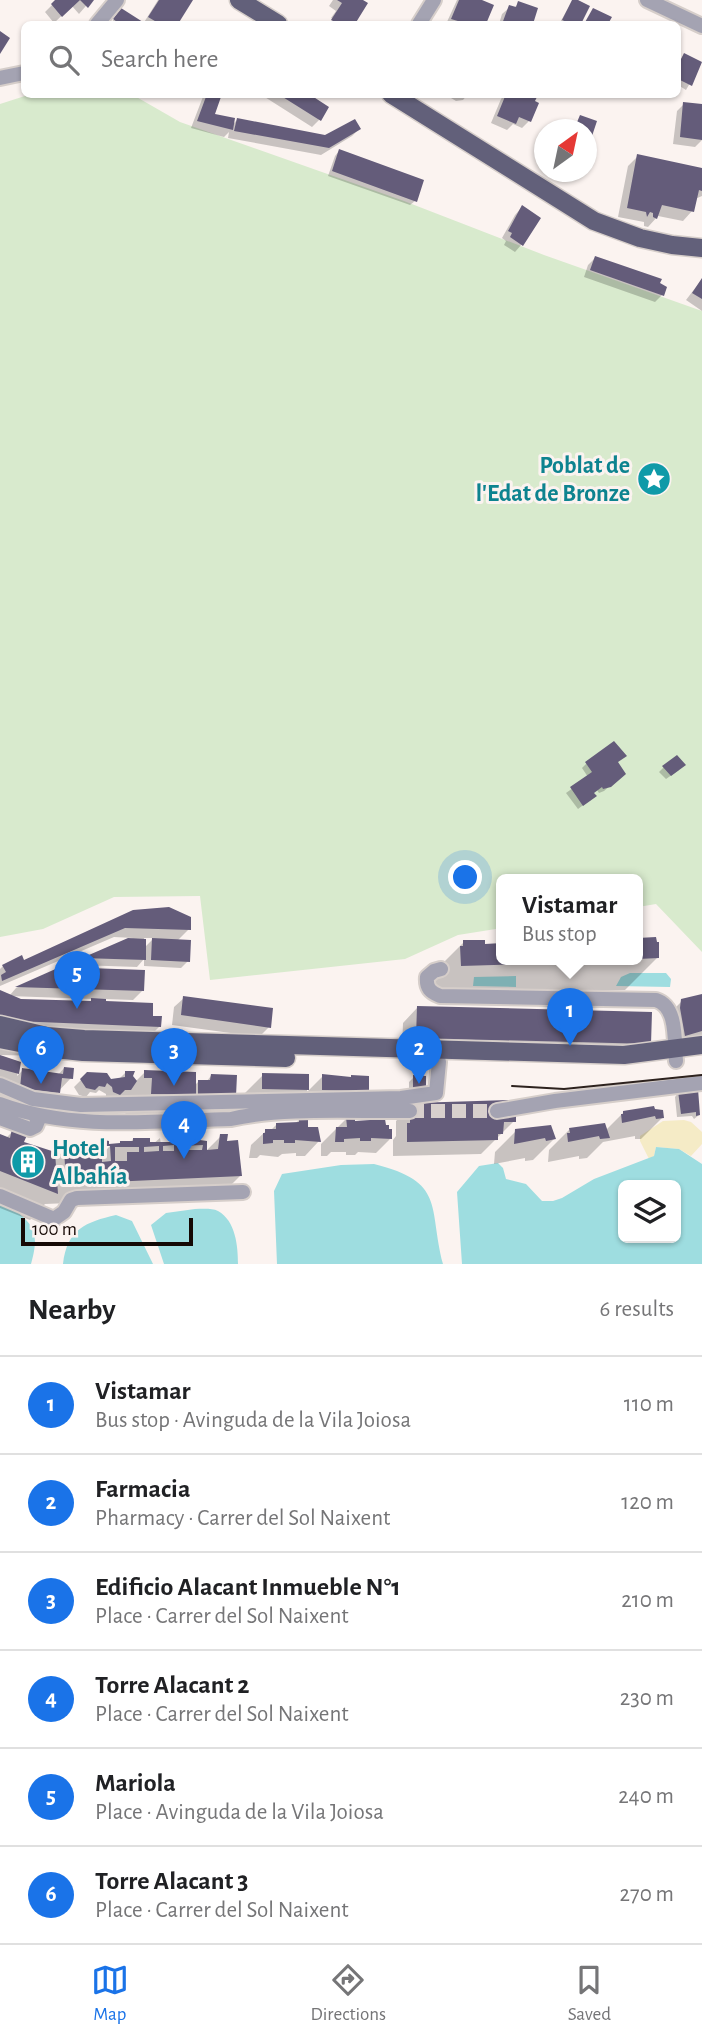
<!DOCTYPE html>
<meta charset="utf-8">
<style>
body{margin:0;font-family:"Alegreya Sans",sans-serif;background:#f2f2f2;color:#202124}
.controls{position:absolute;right:21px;bottom:21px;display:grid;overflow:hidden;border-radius:10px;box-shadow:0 2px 5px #0004}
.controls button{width:63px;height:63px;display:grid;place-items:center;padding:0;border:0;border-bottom:2px solid #e0e0e0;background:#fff;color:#202124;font:35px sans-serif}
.compass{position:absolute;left:534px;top:119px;width:63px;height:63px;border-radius:50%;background:#fff;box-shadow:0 2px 5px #0004;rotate:33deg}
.scale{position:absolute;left:21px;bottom:18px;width:172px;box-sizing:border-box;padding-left:7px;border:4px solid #150905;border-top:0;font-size:19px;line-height:24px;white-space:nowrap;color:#150905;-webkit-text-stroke:5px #fbf3f0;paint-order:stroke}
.you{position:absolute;left:466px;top:878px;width:24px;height:24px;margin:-18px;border:5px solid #fff;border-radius:50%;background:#1a73e8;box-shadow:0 0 0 10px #1a73e833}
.badge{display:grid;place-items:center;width:46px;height:46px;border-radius:50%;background:#1a73e8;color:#fff;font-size:23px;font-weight:700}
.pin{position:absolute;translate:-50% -58px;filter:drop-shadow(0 2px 4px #0008)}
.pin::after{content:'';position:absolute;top:37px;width:24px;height:21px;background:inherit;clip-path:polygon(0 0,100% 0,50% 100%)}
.popup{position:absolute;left:496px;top:874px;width:147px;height:91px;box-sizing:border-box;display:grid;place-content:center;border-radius:10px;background:#fff;filter:drop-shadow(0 2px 5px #0005);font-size:23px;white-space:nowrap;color:#757577}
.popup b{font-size:26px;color:#202124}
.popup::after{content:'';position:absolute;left:50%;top:100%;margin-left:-14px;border:14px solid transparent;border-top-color:#fff}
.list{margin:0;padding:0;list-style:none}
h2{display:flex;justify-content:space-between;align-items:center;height:91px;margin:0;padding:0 28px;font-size:30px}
h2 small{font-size:23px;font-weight:400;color:#757577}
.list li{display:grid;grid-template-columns:46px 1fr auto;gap:21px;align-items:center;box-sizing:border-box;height:98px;padding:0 28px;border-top:2px solid #e0e0e0}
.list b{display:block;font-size:26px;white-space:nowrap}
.list p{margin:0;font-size:23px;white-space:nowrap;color:#757577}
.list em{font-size:23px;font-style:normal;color:#757577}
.icon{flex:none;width:38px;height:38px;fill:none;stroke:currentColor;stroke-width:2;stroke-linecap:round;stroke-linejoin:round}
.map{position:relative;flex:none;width:702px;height:1264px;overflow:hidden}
.search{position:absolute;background:#fff;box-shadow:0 2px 5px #0004;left:21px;right:21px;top:21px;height:77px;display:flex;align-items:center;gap:18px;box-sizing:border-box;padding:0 24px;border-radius:10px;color:#757577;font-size:26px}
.sheet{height:679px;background:#fff}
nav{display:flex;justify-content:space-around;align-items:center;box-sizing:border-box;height:98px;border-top:2px solid #e0e0e0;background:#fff;font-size:19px;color:#757577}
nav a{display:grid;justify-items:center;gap:4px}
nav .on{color:#1a73e8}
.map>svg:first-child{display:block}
.green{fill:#d8eacd}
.sand{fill:#f5ebc6}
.water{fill:#9edde0;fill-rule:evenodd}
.shadow{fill:#0003;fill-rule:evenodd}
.building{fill:#645c7a;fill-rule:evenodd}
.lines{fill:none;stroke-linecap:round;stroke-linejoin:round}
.minor-tunnel{stroke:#d8d0cd;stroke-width:14;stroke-dasharray:14 7;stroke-linecap:butt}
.minor-casing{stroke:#d6ceca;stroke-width:18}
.major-casing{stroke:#d6ceca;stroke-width:21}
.minor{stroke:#a4a3b2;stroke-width:14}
.major{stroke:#62607a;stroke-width:18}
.tram{stroke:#2d221e;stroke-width:2}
.labels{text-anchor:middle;stroke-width:6;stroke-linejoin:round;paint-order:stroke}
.culture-label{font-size:24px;font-weight:bold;fill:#0d838f;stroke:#fbf3f0;text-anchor:end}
</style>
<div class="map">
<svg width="702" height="1264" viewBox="0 0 702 1264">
<rect width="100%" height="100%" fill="#fbf3f0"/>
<path class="green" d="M28,95H133L180,122L404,201L544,255L702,311V952L656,904L638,907V880H502V928L458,935L405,959L210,980L200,896L114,897L43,929L0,937V104Z"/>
<path class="sand" d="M684,1120L691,1122L702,1132V1144L691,1156L679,1149L656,1147L654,1156L649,1159L640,1141V1136L663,1121Z"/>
<path class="water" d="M630,973H666L671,979L670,987L616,986L621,977Z
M516,976V987L473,986L474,977Z
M656,1147L679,1149L702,1164V1264H462L457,1192L479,1166L498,1163L503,1168L506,1179L526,1184L542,1201H553L562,1198L594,1179L654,1156ZM676,1185V1238H623V1185Z
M374,1164C446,1182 428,1206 443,1264H277L274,1191L282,1174L341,1165Z
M0,1202H5C32,1224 41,1228 31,1264H0Z
M195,1209C202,1209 212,1208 218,1211C236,1221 238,1247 238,1264H164L151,1225L166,1213Z
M116,1215L132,1221L153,1264H63C67,1229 86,1222 116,1215Z"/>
<path class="shadow" d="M57,0H91L79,14L72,6L54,23L45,12Z
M158,0H191L176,24H110L122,10L143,24Z
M333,0H360L366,4L353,24H342L331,18L336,11L329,6Z
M457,0H477L492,6L484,24H446Z
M573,0L587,7L579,24H559Z
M519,3L536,9L531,24H499L502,14L510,7L514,8Z
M685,55L701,64L686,90L678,85V64Z
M204,94H220L213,115L232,125L237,120L326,137L359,129L352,136L321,155L228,138L229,132L224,137L191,128Z
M260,94H306L319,120L312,127Z
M437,94H468L463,100L456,101L446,95L443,98Z
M505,94H516L529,121L522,128L513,124L507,130L491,123L501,99Z
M684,104L702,106V140L695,147L673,144L677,111Z
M339,151L415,201L410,205L328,176L335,156Z
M638,156L702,175V196L695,199L692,211L683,221L658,216L648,227L644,226V222L618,217L628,166Z
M560,172H573L570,175Z
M522,207V244L515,252L504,245L506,241L502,238L515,215Z
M595,258L658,284L662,295L655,302L584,277L588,265Z
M702,279V311L686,300Z
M617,763L619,778L604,791L599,793L597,790L592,793L590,800L578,809L566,793L588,777L582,768L586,764Z
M664,767L679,770L666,779L659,772Z
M133,911L189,929L177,941L188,961L181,968L144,966V959L137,967L78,965L83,959L133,938L114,937L0,986V969L3,966L23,962ZM144,938H154L144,948Z
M638,939L657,958L625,990L562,991L558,995L429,997L432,974L464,942L483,945L502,960H638Z
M60,969L143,990L133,1000L104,999L105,1003L152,1017L160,1026L128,1058L0,1055V992L10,995L16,988ZM9,996L92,999L89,1003L21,1001Z
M702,996V1041L670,1050L666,1024L667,1016L682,1001Z
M184,998L269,1027L259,1037L172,1025L174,1007Z
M417,1008L650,1044L635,1058L402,1052L403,1023Z
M0,1057L19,1063L17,1076L23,1070L58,1075L64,1068L71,1078L32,1119L0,1115V1093L12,1081L0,1077Z
M126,1072L135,1082L145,1072L194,1086L199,1081L206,1082L211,1076L234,1095L192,1097L167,1121L125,1120L126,1104H118V1097L111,1101L106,1099V1094L99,1090L96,1093L90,1092L86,1097L79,1095L74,1087L81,1080L119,1079Z
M263,1075L307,1076V1092L323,1076L367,1091L340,1117H306V1129L319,1141L305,1156H296V1153L282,1154L278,1157L260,1155L257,1158H249L251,1145L266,1131L271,1130L277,1124H295L303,1116L236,1115V1102Z
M414,1077L419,1096H409V1082Z
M679,1092L699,1115L694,1119L692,1116L677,1117L675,1097Z
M413,1105L514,1121L481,1154L393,1156V1140L396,1136V1121Z
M653,1111L662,1118L641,1139H635V1136L603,1142L587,1158L579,1159V1156L548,1162L549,1150L570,1129L606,1130L624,1112Z
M347,1118L353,1123L384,1127L390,1139L376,1153L358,1152L355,1155H346V1152H331L327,1156H321V1144Z
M516,1131L554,1139L533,1160L525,1161V1158L494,1164L495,1152Z
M12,1132L21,1143L54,1161L65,1149L100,1156L111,1145L130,1143L133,1139L153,1144L160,1138L161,1144H173L178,1138L205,1142L206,1151L221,1136L240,1176L219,1197L45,1204L30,1220L0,1208V1136L6,1138Z"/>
<path class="building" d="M55,0H94L88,8L80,0L62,17L51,4Z
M159,0H193L178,24H160L148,17Z
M337,0H363L368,3L355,24H339L331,20L342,3Z
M459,0H482L494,5L486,24H468L451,19Z
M572,0H578L590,6L581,24H571L562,20Z
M518,1L538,8L533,24H502L509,5L516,7Z
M121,8L146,24H130L124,21L120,24L113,19Z
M593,8L612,17L608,24H584Z
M0,31L10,38L0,54Z
M684,53L702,62L692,86L678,79V65Z
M207,94H222L215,114L235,118L233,130L197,121Z
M278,94H309L329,107L321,121Z
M506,94H531L537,97L535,101L539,103L531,122L519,117L516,124L497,116Z
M683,102L702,104V140L680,137Z
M580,115L597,121L587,151L586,130H572L573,126L575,127Z
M237,118L325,135L355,119L361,129L329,148L234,131Z
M339,149L424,180L417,202L332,171Z
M637,154L702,168V191L699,190L694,212L662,205L657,219L653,217V213L650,212L647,217L646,212L627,208Z
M522,205L541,218L523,246L510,237L512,233L508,231Z
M595,256L662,279L660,283L667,287L664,296L590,270Z
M702,278V299L692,293Z
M614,741L627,756L618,762L626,774L611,787L603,789L602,787L594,793L597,796L583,806L570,787L592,772L585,762Z
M677,755L686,765L671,776L662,766Z
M169,907L191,917V930L125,928L2,981L1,975L6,972L2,965L22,955L24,960L133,910Z
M656,937L657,942H659V958L638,959V938Z
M128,938L146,939V960L82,958Z
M152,938L191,940L190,962L151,960Z
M463,940H485V944L502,943V960H528V964L461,966L460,946H463Z
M560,960H592V964H560Z
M60,967L145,970L144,991L15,987Z
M0,990L21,999L91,1001V998L106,999V1001L153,1003V1016H162L161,1027L15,1021L0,1018Z
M702,994V1031L685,1036L680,1008L681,999Z
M183,996L273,1008L271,1028L181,1015Z
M417,1006L652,1012L651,1044L416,1038Z
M0,1055L21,1062L19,1074L0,1069Z
M64,1067L74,1068L73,1079L62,1078L60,1093L20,1088L22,1068L63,1074Z
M144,1070L196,1072V1095L151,1094L152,1078H144Z
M125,1071H135L133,1076L137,1081L131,1090H125L120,1095L113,1092L112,1087L107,1083L105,1087L99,1086L95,1090L86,1088L80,1079L87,1072L107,1073L111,1079L125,1077Z
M262,1073L309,1074V1090L262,1089Z
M211,1074L237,1075L236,1096L198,1095V1080H210Z
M322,1074L351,1077V1075L369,1076V1091L322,1090Z
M413,1075L426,1076V1092H413Z
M698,1089L700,1115L696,1116V1112L681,1114L678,1091Z
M509,1100V1109L516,1112V1122H504L503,1134H498V1140L407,1142V1123H410V1111L413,1103Z
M654,1106L655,1109L663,1110L664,1118L656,1119L655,1116L622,1123L621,1114H623V1111Z
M346,1117H355V1121L385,1119L386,1125H389V1129H392V1139L371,1138V1141H360V1138L344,1139V1142H335L336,1127H347Z
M299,1118H308V1127H318L321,1142L295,1140V1143H284V1140H273V1143L263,1144V1133H265V1129H276V1123L299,1122Z
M605,1123L610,1138L600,1139L599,1136L568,1142L567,1133H570L569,1128Z
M551,1125L556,1139L546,1141L545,1138L514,1144L515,1129Z
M12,1129L27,1135L24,1142L55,1152L58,1194L0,1171V1134L10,1138Z
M220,1134H228L227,1141L238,1140L242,1176L66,1184L64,1148L102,1146V1162L111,1161L110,1146H104V1140L109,1141V1144L120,1143V1141H133V1138H150V1142H178V1136H185V1138L207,1141V1150L218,1149ZM174,1145V1151H163V1146ZM203,1145L202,1150H179V1146ZM159,1146V1151L144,1152V1147ZM115,1147H139V1152H127V1161H115Z"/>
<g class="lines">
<path class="minor-tunnel" d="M410,1111H497"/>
<g class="minor-casing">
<path id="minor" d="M647,0L702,26
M97,24L117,0
M419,24L434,0
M0,78L24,73
M441,969L434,971L427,977C426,988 430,992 440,996L656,1000C678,1007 674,1041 676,1061
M0,1085L33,1099L81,1105L401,1098L436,1093L439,1062L436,1051
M0,1104C73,1131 154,1121 231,1119C283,1107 355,1112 410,1111
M497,1111L555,1101L702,1083
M0,1118L30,1129L36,1126L38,1121L35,1116
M0,1196L54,1219L64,1212L71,1200L77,1198L243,1192"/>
</g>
<g class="major-casing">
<path id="major" d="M239,0L278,24
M391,94L594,221L640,238L672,245L702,248
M0,1025L47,1036L84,1039L624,1055L702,1045
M0,1039L45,1048L83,1052L286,1058"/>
</g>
<use href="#minor" class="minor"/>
<use href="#major" class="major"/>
<path class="tram" d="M512,1086L564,1089L702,1075"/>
</g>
<defs>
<g id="sight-disc" transform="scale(1.75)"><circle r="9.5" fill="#0f9aa8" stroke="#fbf3f0"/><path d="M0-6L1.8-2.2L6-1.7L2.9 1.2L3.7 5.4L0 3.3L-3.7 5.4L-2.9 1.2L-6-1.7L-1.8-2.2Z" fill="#fff"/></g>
<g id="building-disc" transform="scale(1.75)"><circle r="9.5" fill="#0f9aa8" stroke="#fbf3f0"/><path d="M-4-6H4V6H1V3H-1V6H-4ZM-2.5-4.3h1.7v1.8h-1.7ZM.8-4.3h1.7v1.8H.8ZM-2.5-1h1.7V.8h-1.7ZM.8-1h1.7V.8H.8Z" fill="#fff"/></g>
</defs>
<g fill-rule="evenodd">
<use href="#sight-disc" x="654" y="479"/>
<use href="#building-disc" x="28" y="1162"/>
</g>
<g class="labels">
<g class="culture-label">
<text x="630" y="473">Poblat de<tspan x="630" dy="28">l'Edat de Bronze</tspan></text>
<text x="52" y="1156" text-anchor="start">Hotel<tspan x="52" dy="28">Albahía</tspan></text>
</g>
</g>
</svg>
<div class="controls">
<button><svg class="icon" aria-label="layers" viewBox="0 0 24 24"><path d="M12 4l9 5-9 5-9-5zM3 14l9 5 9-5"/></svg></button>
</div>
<svg class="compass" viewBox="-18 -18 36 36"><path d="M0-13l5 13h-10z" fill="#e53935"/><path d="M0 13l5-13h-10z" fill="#757577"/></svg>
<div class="scale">100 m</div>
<div class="you"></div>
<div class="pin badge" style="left:570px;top:1046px">1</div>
<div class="popup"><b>Vistamar</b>Bus stop</div>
<div class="pin badge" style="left:419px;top:1084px">2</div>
<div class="pin badge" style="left:174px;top:1086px">3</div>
<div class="pin badge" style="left:184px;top:1159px">4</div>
<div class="pin badge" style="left:77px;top:1009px">5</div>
<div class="pin badge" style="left:41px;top:1084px">6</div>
<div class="search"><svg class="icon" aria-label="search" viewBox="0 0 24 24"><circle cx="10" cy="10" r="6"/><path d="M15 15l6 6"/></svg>Search here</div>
</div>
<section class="sheet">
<h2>Nearby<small>6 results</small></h2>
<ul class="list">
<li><span class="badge">1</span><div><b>Vistamar</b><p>Bus stop · Avinguda de la Vila Joiosa</p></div><em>110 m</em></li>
<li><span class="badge">2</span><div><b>Farmacia</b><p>Pharmacy · Carrer del Sol Naixent</p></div><em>120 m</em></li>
<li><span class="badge">3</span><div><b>Edificio Alacant Inmueble N°1</b><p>Place · Carrer del Sol Naixent</p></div><em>210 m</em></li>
<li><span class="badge">4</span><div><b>Torre Alacant 2</b><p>Place · Carrer del Sol Naixent</p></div><em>230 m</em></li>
<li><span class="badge">5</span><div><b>Mariola</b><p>Place · Avinguda de la Vila Joiosa</p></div><em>240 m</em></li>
<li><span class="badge">6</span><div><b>Torre Alacant 3</b><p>Place · Carrer del Sol Naixent</p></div><em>270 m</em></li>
</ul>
</section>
<nav>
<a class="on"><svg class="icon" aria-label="map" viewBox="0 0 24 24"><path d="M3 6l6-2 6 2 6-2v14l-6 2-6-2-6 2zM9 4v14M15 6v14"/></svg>Map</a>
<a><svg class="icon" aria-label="directions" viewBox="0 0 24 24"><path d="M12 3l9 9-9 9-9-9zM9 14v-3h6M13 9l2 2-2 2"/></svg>Directions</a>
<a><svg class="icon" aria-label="saved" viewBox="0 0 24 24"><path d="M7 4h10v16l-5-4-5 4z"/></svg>Saved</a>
</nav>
